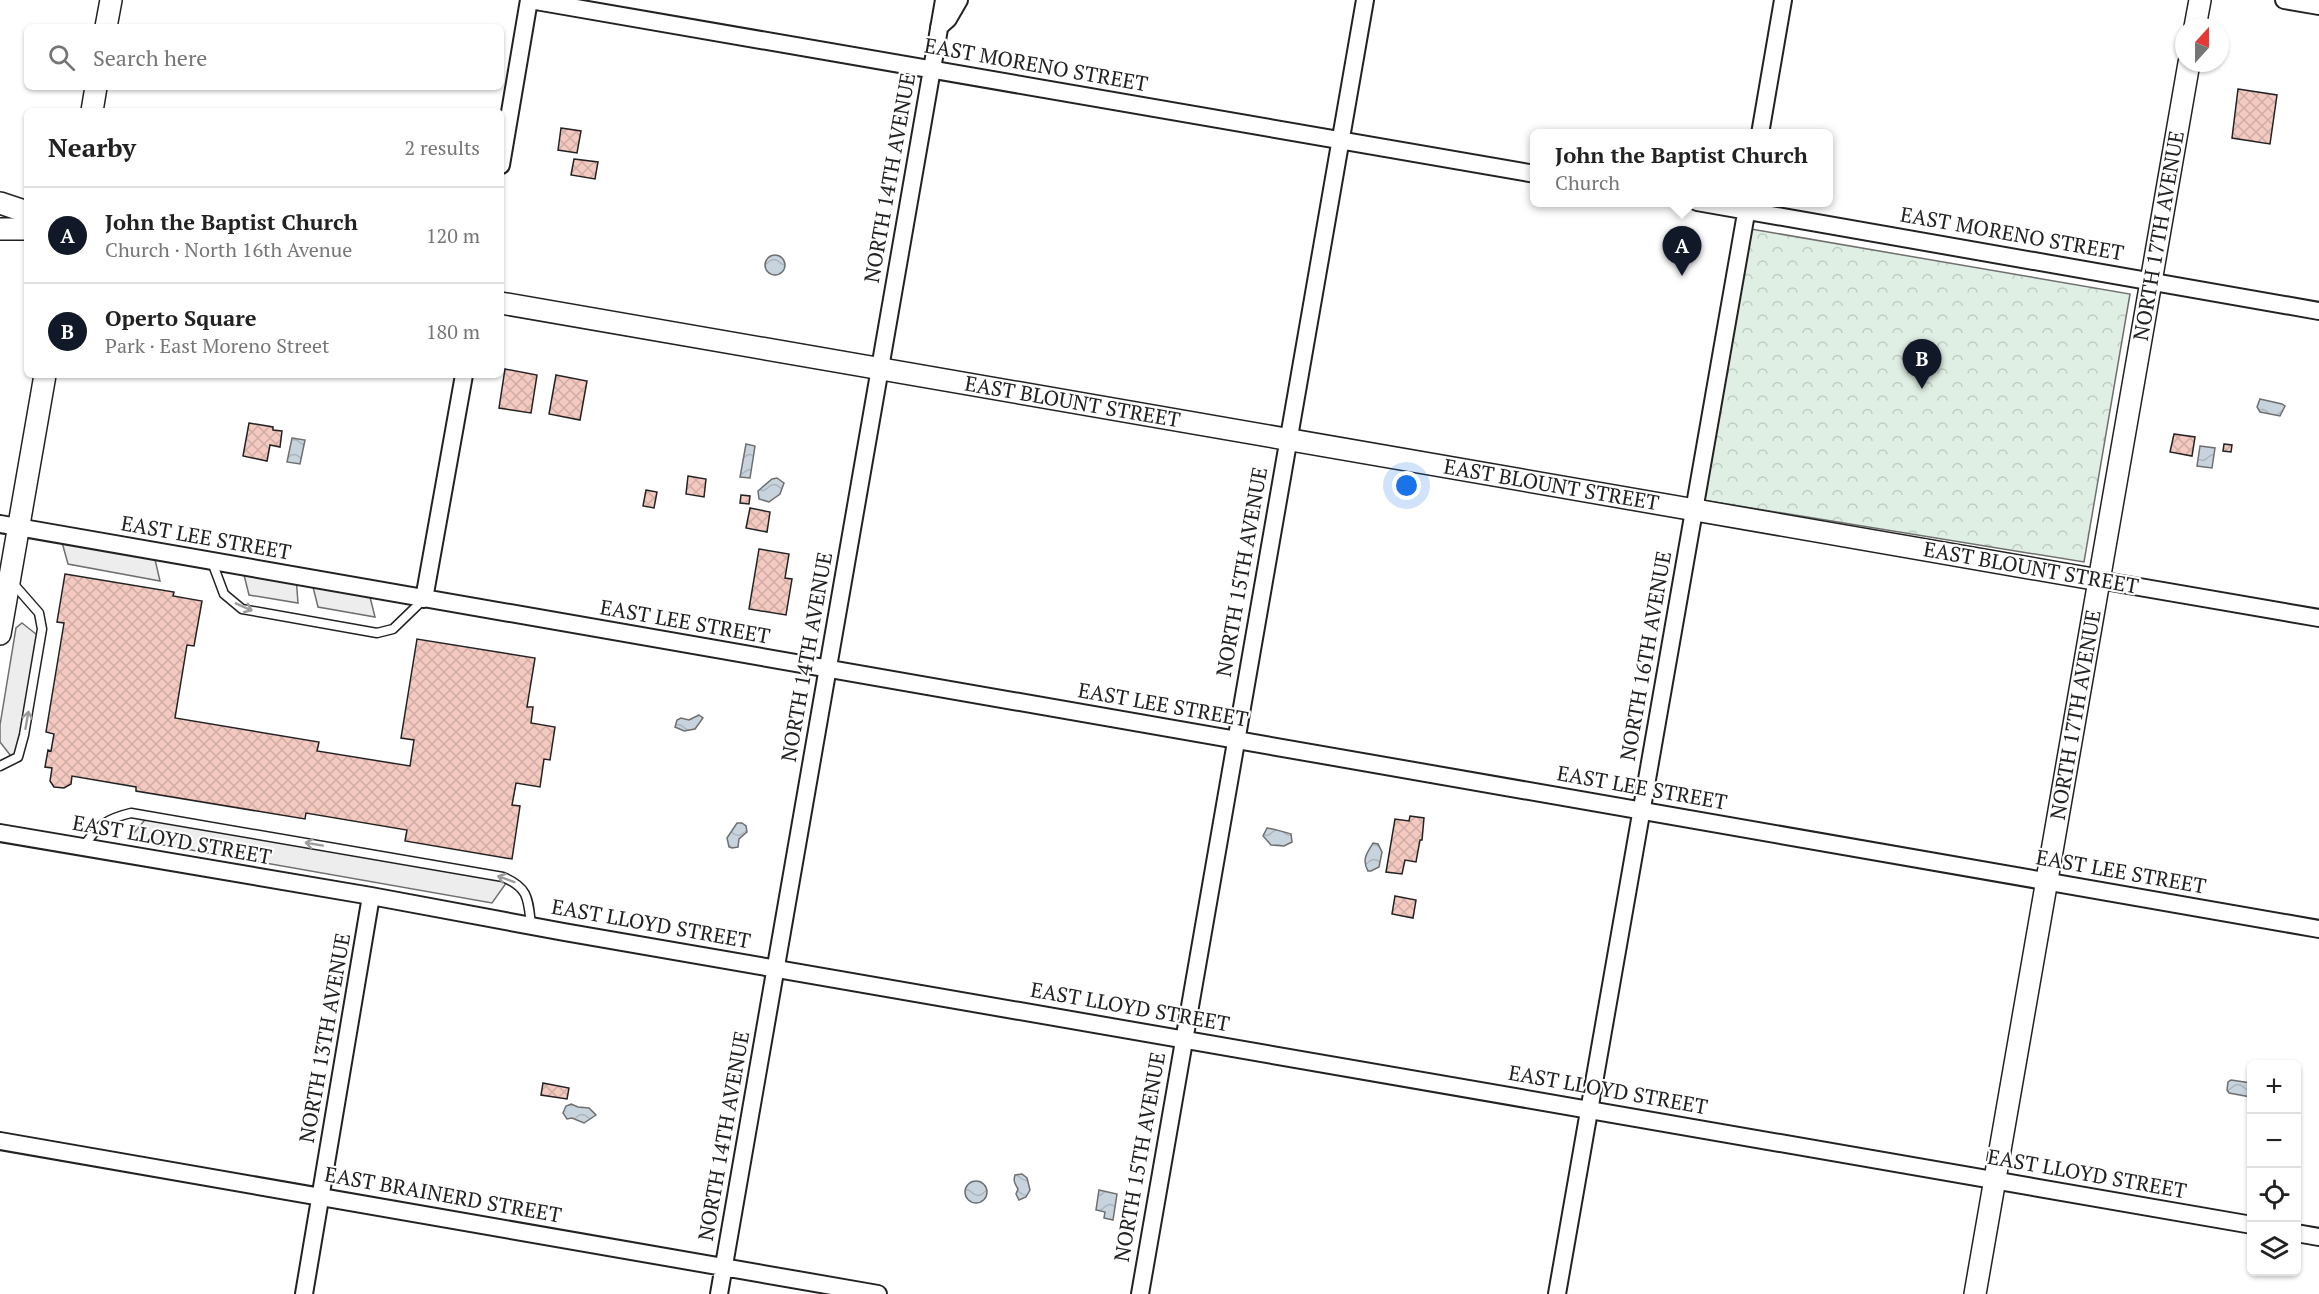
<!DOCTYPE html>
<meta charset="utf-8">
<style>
body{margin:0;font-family:"PT Serif",serif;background:#f6f6f6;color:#222}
.controls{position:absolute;right:18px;bottom:18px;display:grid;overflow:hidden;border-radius:9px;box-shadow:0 2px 4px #0004}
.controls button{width:54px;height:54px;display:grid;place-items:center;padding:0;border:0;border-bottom:2px solid #e0e0e0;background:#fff;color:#222;font:30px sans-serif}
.compass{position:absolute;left:2175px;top:18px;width:54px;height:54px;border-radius:50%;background:#fff;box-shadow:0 2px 4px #0004;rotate:21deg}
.you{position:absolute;left:1407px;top:486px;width:21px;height:21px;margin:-15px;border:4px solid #fff;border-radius:50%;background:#1a73e8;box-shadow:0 0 0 9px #1a73e833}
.badge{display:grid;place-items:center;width:39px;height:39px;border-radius:50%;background:#111827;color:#fff;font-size:20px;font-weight:700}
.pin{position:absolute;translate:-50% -50px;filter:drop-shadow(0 2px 3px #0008)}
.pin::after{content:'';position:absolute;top:32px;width:21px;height:18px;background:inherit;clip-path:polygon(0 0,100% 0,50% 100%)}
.popup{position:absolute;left:1530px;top:129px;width:303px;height:78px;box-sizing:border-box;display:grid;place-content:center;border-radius:9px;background:#fff;filter:drop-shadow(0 2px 4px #0005);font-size:20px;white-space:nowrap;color:#767676}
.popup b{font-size:22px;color:#222}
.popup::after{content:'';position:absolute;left:50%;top:100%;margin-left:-12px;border:12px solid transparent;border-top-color:#fff}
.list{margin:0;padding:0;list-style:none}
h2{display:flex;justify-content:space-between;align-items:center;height:78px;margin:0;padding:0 24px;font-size:26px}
h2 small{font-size:20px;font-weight:400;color:#767676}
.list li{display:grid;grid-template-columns:39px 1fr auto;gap:18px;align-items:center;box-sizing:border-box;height:96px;padding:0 24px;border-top:2px solid #e0e0e0}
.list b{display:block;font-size:22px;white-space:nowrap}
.list p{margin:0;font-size:20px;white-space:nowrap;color:#767676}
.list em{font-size:20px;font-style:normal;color:#767676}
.icon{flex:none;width:33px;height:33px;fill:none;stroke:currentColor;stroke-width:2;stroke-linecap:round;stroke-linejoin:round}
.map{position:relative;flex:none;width:2319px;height:1294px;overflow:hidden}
.search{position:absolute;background:#fff;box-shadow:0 2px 4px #0004;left:24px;top:24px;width:480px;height:66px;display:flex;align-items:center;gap:15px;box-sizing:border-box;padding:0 21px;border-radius:9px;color:#767676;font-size:22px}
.panel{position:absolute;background:#fff;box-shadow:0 2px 4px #0004;left:24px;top:108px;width:480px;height:270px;border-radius:9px}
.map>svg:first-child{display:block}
.park{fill:url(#park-crowns);stroke:#6f6f6f;stroke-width:1.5}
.parking{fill:#ededed;stroke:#6f6f6f;stroke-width:1.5}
.water{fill:url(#water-waves);stroke:#6f6f6f;stroke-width:1.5}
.building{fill:url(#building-cross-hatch);stroke:#222;stroke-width:1.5}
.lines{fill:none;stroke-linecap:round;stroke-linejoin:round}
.service-casing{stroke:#222;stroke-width:11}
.minor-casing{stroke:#222;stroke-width:20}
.tertiary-casing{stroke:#222;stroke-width:24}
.service{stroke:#fff;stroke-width:8}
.minor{stroke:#fff;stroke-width:16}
.tertiary{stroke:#fff;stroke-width:21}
.oneway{stroke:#9c9c9c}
.labels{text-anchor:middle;stroke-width:4.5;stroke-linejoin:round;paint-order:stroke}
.street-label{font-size:21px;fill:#222;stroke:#fff}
</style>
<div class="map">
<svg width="2319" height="1294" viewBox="0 0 2319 1294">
<defs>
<pattern id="park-crowns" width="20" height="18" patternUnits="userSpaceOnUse" patternTransform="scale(1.5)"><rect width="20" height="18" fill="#e0efe3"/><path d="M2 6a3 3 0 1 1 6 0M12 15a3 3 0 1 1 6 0" fill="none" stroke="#c0cdc2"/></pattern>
<pattern id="water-waves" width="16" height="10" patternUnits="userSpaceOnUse" patternTransform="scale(1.5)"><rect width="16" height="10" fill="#c7d3dd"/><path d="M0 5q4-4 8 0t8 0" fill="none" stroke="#abb5bd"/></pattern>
<pattern id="building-cross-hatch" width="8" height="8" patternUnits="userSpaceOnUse" patternTransform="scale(1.5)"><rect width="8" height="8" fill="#f3c9c0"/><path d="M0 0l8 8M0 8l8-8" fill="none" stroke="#d0aca5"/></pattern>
</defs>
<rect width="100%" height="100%" fill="#fff"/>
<path class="park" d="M1751,229L2130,294L2084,562L1702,500Z"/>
<path class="parking" d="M60,535L153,551L160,581L68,564Z
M242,567L296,576L298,603L249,595Z
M311,579L368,589L375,617L318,607Z
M22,623L41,638L24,735L14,760L0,742V725L16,628Z
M148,816L509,879L492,903L129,839Z"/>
<path class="water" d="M765 265a10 10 0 1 1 20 0a10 10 0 1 1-20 0Z
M2260,399L2282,404L2285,406L2280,416L2260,412L2257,407Z
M292,438L305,440L300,464L287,462Z
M746,444L755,446L750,478L740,477Z
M2200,446L2215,448L2212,468L2197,466Z
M777,478L784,483L780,494L769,502L759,499L758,491L772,479Z
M699,715L703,718L695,729L684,731L675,727L677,720L681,718L689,720Z
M737,823H742L746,826L747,832L739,839L738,847L732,848L729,847L727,838Z
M1267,828C1269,828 1289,833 1291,834L1292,842L1284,846L1271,845L1263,836Z
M1373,843L1378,844L1382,852L1379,867L1371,871H1368C1361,859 1368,852 1373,843Z
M2231,1080L2251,1083V1097L2229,1093L2227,1090L2228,1082Z
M571,1104L578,1107L589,1108L596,1115L584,1123L572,1118L567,1119L563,1113L566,1106Z
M1022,1174L1027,1178L1030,1190L1026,1197L1019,1200L1016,1194L1018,1189C1015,1184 1013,1181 1015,1175Z
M965 1192a11 11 0 1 1 22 0a11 11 0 1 1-22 0Z
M1099,1190L1117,1194L1113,1220L1104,1218L1105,1212L1096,1210Z"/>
<path class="building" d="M2238,89L2277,95L2270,144L2232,138Z
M561,128L581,131L577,153L558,150Z
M574,159L598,162L595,179L571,175Z
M505,369L537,375L531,413L499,408Z
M556,375L587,381L580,420L549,414Z
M249,423L273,427V430L282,431L280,447L270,445L267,461L243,456Z
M2174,434L2195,437L2192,456L2170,452Z
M2224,444L2232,445L2231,452L2223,451Z
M688,476L706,479L704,497L686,494Z
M646,490L657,492L654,508L643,506Z
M741,495L750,496L749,504L740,503Z
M750,508L770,512L767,532L746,528Z
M759,549L789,554L785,578L792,579L786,615L749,609Z
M65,574L174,592L173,596L202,601L194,646L187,645L175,718L319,742L317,751L410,766L414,740L401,738L417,639L535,658L527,707H533L531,723L555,727L550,760L544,759L540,787L516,783L512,805L520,806L512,859L405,841L407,830L306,813L305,819L136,791V787L72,776L71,784L64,788L54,787L50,781L52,768L45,767L48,750L51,751L54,734L46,732L64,623L57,622Z
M1410,816L1424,818L1422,840H1420L1416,862L1405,860L1402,874L1386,872L1395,819L1409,821Z
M1395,896L1416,900L1413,918L1392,914Z
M543,1083L569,1088L567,1099L541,1095Z"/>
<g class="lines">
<g class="service-casing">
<path id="service" d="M212,562L224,594L242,609L377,633L393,629L424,599
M0,766L18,757L24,735L42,629L39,613L11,581
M83,847C98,826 105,819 131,813L503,877C529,888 528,899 531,925"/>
</g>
<g class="minor-casing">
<path id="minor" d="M530,0L1535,174
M2284,0L2319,6
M939,27L948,19L959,0
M1760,134L1783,0
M501,165L529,0
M1697,202L2319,311
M0,524L2319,929
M2099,580L2319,618
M424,599L464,375
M0,833L371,896L564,932L2252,1225
M0,1141L878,1294
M2296,1233L2319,1237
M304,1294L371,896
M719,1294L944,0
M1140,1294L1365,0
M1557,1294L1748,202"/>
</g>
<g class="tertiary-casing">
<g id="tertiary">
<path d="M106,27L111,0"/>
<path d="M2195,27L2200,0"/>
<path d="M92,111L96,87"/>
<path d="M0,203L27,212"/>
<path d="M0,229H27"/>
<path id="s1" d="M501,303L2099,580"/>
<path d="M0,634L45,375"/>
<path id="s2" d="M1975,1294L2189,63"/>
</g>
</g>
<use href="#service" class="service"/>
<use href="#minor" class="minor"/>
<use href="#tertiary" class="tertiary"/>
</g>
<defs><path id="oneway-shaft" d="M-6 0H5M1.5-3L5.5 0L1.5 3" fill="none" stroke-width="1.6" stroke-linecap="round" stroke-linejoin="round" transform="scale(1.5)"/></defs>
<g class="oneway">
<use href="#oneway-shaft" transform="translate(244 607) rotate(24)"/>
<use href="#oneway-shaft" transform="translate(27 720) rotate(-80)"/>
<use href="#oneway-shaft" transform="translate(314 844) rotate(-170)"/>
<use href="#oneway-shaft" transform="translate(506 879) rotate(-160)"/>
</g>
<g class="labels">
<g class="street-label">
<text transform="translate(1036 65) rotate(10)" y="7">EAST MORENO STREET</text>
<text transform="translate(890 178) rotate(-80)" y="7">NORTH 14TH AVENUE</text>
<text transform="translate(2012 234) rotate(10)" y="7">EAST MORENO STREET</text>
<text dy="7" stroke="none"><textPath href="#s2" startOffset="1074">NORTH 17TH AVENUE</textPath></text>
<text dy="7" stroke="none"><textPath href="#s1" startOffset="580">EAST BLOUNT STREET</textPath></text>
<text dy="7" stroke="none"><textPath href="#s1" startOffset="1066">EAST BLOUNT STREET</textPath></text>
<text transform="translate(206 538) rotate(10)" y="7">EAST LEE STREET</text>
<text transform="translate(2031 568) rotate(10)" y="7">EAST BLOUNT STREET</text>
<text transform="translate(1242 572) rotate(-80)" y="7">NORTH 15TH AVENUE</text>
<text transform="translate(685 622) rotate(10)" y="7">EAST LEE STREET</text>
<text transform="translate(1646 656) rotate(-80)" y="7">NORTH 16TH AVENUE</text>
<text transform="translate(807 657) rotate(-80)" y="7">NORTH 14TH AVENUE</text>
<text transform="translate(1163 705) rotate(10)" y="7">EAST LEE STREET</text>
<text dy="7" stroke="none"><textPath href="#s2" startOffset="588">NORTH 17TH AVENUE</textPath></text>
<text transform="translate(1642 788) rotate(10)" y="7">EAST LEE STREET</text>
<text transform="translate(172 840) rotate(10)" y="7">EAST LLOYD STREET</text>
<text transform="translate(2121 872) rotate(10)" y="7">EAST LEE STREET</text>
<text transform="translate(651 924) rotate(10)" y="7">EAST LLOYD STREET</text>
<text transform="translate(1130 1007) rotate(10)" y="7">EAST LLOYD STREET</text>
<text transform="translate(325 1038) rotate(-80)" y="7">NORTH 13TH AVENUE</text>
<text transform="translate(1608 1090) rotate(10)" y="7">EAST LLOYD STREET</text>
<text transform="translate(724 1136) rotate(-80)" y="7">NORTH 14TH AVENUE</text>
<text transform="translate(1140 1157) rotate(-80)" y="7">NORTH 15TH AVENUE</text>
<text transform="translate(2087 1174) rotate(10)" y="7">EAST LLOYD STREET</text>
<text transform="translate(443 1195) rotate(10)" y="7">EAST BRAINERD STREET</text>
</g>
</g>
</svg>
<div class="controls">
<button>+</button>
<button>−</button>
<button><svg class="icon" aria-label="locate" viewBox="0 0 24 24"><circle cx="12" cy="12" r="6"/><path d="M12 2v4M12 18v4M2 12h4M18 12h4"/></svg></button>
<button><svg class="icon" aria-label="layers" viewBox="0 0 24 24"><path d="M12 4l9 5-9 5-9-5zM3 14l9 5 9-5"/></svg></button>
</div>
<svg class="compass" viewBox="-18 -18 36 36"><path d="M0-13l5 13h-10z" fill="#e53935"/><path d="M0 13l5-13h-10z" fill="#767676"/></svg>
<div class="you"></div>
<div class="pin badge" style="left:1682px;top:276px">A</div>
<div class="popup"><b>John the Baptist Church</b>Church</div>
<div class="pin badge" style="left:1922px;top:389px">B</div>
<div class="search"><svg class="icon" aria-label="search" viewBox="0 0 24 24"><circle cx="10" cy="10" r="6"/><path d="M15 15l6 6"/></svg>Search here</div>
<section class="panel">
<h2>Nearby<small>2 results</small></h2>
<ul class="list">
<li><span class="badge">A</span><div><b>John the Baptist Church</b><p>Church · North 16th Avenue</p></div><em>120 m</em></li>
<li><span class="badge">B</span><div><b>Operto Square</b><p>Park · East Moreno Street</p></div><em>180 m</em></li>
</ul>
</section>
</div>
